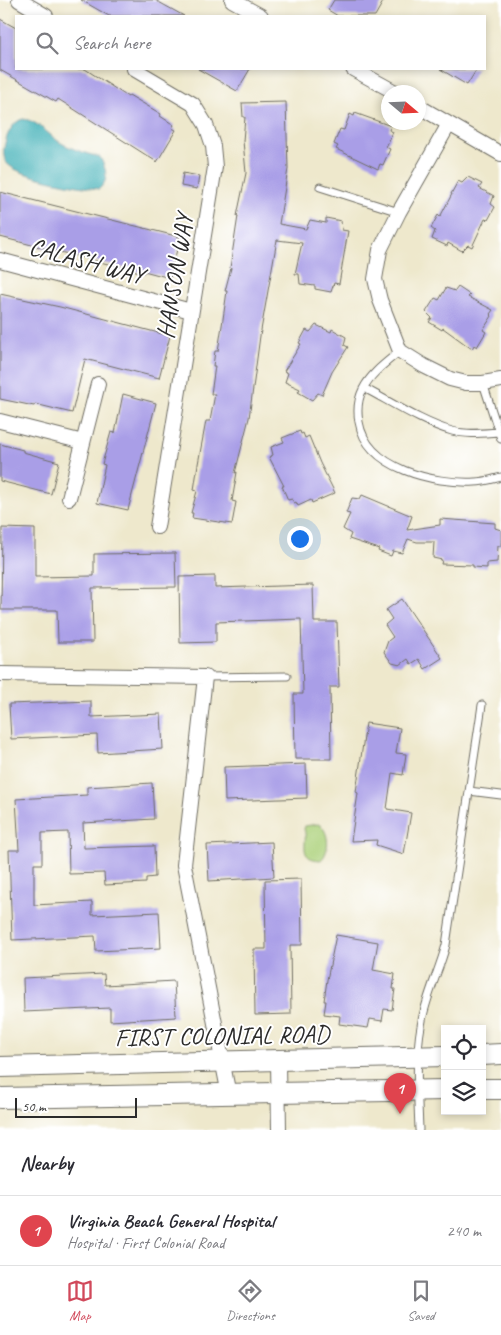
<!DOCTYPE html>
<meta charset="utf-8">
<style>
body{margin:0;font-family:Caveat,sans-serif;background:#f2f2f3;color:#2b2b33}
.controls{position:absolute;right:15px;bottom:15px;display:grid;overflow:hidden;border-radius:0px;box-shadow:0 2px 8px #0003}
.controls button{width:45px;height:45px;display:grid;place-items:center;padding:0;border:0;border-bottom:1px solid #e1e1e2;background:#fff;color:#2b2b33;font:25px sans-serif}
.compass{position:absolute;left:381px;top:85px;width:45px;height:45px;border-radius:50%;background:#fff;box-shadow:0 2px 8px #0003;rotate:109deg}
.scale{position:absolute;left:15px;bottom:12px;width:122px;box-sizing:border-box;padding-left:5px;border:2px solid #2b2b2b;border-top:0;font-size:14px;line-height:18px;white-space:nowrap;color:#2b2b2b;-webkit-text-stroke:4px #fff;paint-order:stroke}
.you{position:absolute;left:299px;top:538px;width:18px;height:18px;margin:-12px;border:4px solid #fff;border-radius:50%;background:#1a73e8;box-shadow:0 0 0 8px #1a73e833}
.badge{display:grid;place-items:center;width:32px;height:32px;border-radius:50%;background:#d1495b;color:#fff;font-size:16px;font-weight:700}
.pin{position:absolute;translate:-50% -41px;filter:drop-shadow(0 1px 2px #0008)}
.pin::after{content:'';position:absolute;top:26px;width:18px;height:15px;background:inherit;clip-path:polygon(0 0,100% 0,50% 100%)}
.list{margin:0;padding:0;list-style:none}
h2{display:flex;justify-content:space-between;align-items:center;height:65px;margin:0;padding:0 20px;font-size:21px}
h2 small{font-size:16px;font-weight:400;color:#7c7c81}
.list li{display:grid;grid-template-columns:32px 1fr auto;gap:15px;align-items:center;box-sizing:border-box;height:70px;padding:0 20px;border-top:1px solid #e1e1e2}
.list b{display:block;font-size:19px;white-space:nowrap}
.list p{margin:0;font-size:16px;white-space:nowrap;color:#7c7c81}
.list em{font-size:16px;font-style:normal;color:#7c7c81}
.icon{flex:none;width:28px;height:28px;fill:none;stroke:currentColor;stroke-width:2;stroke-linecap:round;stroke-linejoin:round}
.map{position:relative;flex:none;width:501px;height:1130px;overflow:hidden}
.search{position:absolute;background:#fff;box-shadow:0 2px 8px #0003;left:15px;right:15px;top:15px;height:55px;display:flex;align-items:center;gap:12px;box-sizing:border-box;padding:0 18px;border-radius:0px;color:#7c7c81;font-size:19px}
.sheet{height:135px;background:#fff}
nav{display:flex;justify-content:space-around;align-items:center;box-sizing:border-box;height:70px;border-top:1px solid #e1e1e2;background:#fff;font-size:14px;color:#7c7c81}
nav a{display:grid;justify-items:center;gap:2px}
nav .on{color:#d1495b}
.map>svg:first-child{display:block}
.green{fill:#acd17a;stroke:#6c7e52}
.water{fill:#3eafb6;stroke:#346d70}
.building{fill:#a99ee7}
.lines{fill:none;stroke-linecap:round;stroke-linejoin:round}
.service-casing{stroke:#6f6d63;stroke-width:9}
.minor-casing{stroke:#6f6d63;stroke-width:16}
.secondary-casing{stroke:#6f6d63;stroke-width:22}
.service{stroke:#fff;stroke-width:7}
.minor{stroke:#fff;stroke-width:14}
.secondary{stroke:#fff;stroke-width:20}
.labels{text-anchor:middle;stroke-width:4;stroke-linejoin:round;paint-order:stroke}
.street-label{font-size:25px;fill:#2b2b2b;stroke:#fff}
</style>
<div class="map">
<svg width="501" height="1130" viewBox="0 0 501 1130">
<rect width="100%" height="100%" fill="#fff"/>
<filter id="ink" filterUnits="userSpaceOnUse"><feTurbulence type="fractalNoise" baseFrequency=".02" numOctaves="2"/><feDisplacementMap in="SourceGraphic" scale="10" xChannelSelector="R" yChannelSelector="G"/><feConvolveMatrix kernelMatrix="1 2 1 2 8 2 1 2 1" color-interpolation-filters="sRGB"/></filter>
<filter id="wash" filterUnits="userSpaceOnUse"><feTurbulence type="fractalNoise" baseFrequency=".0096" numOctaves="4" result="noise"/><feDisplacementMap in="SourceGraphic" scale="20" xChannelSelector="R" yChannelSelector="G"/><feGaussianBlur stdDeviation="1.12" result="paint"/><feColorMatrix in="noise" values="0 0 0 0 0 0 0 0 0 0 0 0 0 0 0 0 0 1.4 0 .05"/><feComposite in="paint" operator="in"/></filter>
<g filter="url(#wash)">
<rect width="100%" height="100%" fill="#eee8cc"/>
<path class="green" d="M318,824C330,830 330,852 321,860C296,859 309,842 304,829L305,826Z"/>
<path class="water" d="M23,119C38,120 50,137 63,144C75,150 87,154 100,157C106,169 110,180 99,189C81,187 15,177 6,162C2,154 4,147 6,139C9,131 14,121 23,119Z"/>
<g id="blocks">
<path class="building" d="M81,0H155L184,16H109Z
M334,0H384L375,16H338L328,10Z
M0,19L16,28V69H85L128,97L129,95L161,114L160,116L174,125L172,128L176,130L157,162L58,99L56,102L0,70Z
M198,69H250L237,91Z
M440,69H477L467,85Z
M286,102L288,169L279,224L306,229L310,220L326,223V218L341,221L342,230L348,231L339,284L334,283L331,292L315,289V286L300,284L299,274H295L302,243L277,240L260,336L249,418L235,473L237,472L232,501L236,502L232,524L192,518L193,513H191L197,491L194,490L198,464L206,421H210L215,394H211L215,366H213L215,351H218L223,319L227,291H225L231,268H230L238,216H237L246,173L243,141L245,117H243L242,103Z
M355,113L391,126L389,130L393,132L386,147L390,149L383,165L380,164L378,169L336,149L338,146L334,144L340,129L344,130L350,114L354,116Z
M183,173L199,176L197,189L181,186Z
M468,177L482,184L479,188L494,196L491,204L495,207L488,220L485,219L472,247L468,245L462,251L448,243L447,246L432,239L435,231L431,228L438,215L440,217L452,194H451L458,181L462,183Z
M0,192L180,237L170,278L144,271V273L0,237Z
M458,287L470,295L468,297L493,310L490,314L492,316L483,330L486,332L477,347L474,345L472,349L443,328L442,330L429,322L432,318L426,312L435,298L439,300L446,288L455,291Z
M0,294L60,307L170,336L159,378L85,359L72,413L35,404L34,406L0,399Z
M316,325L331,332L332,329L346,337L344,345L348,347L332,372L322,395L318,393L312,400L298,392L300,389L285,382L288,373L284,371L301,344L299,343L306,330L310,332Z
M123,394L156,403L128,510L97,503L105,465L102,464L111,432L115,433Z
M300,431L301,434L303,433L305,438L309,436L320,463L335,493L312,503L311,500L298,506L296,502L294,503L292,499L288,500L282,486H284L269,457L273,455L271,447L284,442L282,438Z
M0,444L23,450V452L59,462L51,494L0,481Z
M362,495L412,516L407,530L440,525V519L495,523V528L501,530V546H498L497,562L487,563V568L473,567V565L441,564L442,560L433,558L434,542H417L408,539L402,553L393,551L391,556L378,551L379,549L349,539L351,534L343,529L350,514L346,513L352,498L360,499Z
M2,528L35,529V577L94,576V554L175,553L176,587L92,588L93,642H58L57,610H1Z
M215,576V588L313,585L314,622H337L339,687H330L331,759H295L294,694H303L301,619L216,622V642L180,643L179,577Z
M402,599L442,658L425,669L419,659L411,664L408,659L400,665L392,663L384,652L388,641L393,637L385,625L392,619L386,610Z
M91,701V717L161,714L163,749L98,753L97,735L11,739L9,704Z
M366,723L400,728L396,753L406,754L403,775L392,773L387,809L411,813L404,854L376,845L377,840L351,841L358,793L356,792Z
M306,764L307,798L225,801L224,767Z
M152,783L154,819L83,823L84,848L154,846L155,877L146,878V883L105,885L104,873L69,874L68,832L42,833V864H34V905L92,902V915L159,912L161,948L96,951L95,936L12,940L9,850H19L16,799L87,795V787Z
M272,842L274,877L209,881L207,845Z
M301,879L302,945H290L291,1014L255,1015L254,949H266L265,880Z
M336,935L378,942L373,970L395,974L393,989H395L392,1010L384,1009L382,1021L370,1019L368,1028L339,1024L340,1016L324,1014L326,1001H324L327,980Z
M104,974L105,985L174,981L176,1017L110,1021V1008L24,1012L23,978Z"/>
</g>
</g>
<g filter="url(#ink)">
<use href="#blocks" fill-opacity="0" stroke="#6f6d63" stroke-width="1"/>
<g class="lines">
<g class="service-casing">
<path id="service" d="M320,187L399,212
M400,351C387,362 371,373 363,389C358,399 357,411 359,422C367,469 434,484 475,482C483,482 493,479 501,477
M483,383L501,439
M364,388C389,401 425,424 452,431C467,435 483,433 498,432
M205,677L287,676
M469,791L501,795
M419,1130C418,1098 415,1058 421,1026C425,998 439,972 446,945L482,705"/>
</g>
<g class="minor-casing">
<path id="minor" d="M19,0L46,16
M232,0L261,16
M134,69L193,104L206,125L213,146L215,167L157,527
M353,69L395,92
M418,106L501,154
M449,124L399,212L380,250L375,279L380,300L400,351L424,366L450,379L466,383H483L501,380
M0,260L191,311
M0,421L83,442
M69,498L98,384
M0,674L205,677L184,865L229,1095
M278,1060L279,1130"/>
</g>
<g class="secondary-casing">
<path id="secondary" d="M482,1055L501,1054
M0,1067L445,1056
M482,1089H501
M0,1098L445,1090"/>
</g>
<use href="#service" class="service"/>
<use href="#minor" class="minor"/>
<use href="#secondary" class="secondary"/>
</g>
</g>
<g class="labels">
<g class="street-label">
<text transform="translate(87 260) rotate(15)" y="9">CALASH WAY</text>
<text transform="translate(174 276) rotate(-81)" y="9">HANSON WAY</text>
<text transform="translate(222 1035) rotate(-1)" y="9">FIRST COLONIAL ROAD</text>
</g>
</g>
</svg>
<div class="controls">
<button><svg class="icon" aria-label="locate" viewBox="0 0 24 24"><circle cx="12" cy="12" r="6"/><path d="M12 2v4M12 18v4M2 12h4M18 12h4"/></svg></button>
<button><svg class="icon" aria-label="layers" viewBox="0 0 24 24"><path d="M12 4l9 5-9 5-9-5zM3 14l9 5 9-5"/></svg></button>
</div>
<svg class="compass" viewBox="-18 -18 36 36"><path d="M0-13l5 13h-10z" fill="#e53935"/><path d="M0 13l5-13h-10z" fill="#7c7c81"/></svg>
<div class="scale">50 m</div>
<div class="you"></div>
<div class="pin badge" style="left:400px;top:1114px;background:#e0444e">1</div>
<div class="search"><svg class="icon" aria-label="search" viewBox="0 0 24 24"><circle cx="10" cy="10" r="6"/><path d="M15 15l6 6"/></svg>Search here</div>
</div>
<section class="sheet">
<h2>Nearby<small></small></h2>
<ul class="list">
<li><span class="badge" style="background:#e0444e">1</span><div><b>Virginia Beach General Hospital</b><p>Hospital · First Colonial Road</p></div><em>240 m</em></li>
</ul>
</section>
<nav>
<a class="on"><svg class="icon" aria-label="map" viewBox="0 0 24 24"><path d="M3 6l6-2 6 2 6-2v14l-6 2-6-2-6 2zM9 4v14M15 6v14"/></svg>Map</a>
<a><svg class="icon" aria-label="directions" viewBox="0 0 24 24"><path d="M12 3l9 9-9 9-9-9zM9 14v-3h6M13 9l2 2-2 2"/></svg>Directions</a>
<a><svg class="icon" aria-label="saved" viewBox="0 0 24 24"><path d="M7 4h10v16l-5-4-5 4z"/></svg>Saved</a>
</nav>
